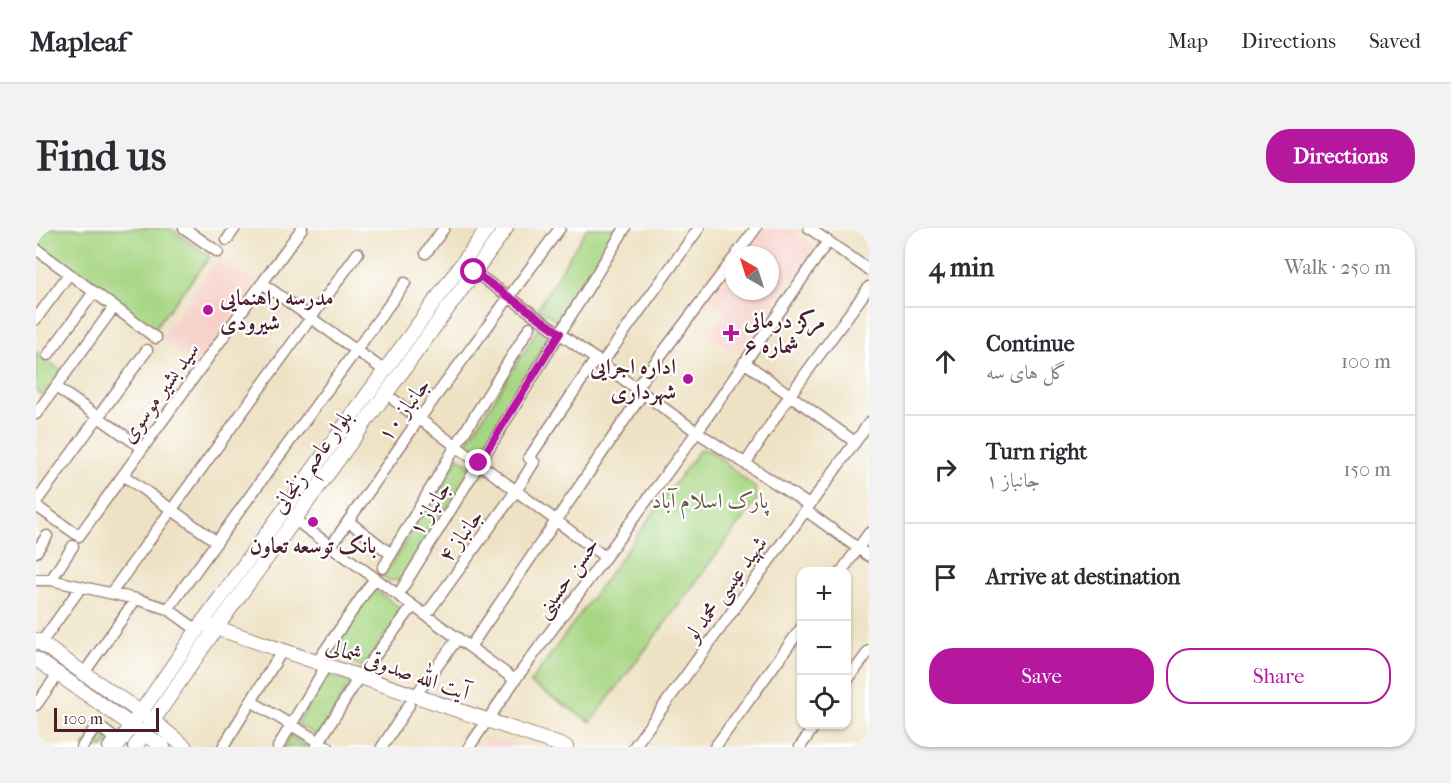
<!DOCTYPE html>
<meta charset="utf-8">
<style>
body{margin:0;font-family:"IM FELL French Canon",Amiri,serif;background:#f2f2f3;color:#2b2b33}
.controls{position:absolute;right:18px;bottom:18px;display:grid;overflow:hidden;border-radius:12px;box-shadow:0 2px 4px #0004}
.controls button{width:54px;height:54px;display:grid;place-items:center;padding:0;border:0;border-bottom:2px solid #e1e1e2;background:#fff;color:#2b2b33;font:30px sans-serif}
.compass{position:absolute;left:689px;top:18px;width:54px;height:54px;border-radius:50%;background:#fff;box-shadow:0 2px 4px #0004;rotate:321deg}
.scale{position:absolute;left:18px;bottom:15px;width:105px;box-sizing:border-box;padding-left:6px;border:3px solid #4a1f2b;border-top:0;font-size:16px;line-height:21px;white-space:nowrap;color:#4a1f2b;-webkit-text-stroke:4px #fff;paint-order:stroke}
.stop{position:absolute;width:18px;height:18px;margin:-14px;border:4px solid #b5179e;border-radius:50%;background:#fff}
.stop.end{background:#b5179e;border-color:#fff;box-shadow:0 2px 6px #0008}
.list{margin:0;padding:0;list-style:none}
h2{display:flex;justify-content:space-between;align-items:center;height:78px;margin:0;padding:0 24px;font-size:26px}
h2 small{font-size:20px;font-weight:400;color:#7c7c81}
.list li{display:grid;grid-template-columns:39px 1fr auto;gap:18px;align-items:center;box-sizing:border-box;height:108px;padding:0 24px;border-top:2px solid #e1e1e2}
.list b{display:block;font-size:22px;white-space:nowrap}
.list p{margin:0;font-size:20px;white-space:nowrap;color:#7c7c81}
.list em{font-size:20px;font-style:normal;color:#7c7c81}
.actions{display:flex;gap:12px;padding:18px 24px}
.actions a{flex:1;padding:14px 0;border:2px solid #b5179e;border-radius:24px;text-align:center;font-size:21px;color:#b5179e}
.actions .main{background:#b5179e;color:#fff}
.icon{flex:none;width:33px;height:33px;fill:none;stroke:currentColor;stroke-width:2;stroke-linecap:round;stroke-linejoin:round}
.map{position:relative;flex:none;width:833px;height:519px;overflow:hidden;border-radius:24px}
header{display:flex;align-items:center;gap:36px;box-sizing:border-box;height:84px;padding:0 30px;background:#fff;border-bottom:2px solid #e1e1e2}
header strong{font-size:28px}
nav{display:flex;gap:33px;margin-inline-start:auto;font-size:21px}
.intro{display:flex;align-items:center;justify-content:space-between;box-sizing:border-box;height:144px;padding:0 36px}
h1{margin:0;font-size:42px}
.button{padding:15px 27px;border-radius:24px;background:#b5179e;color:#fff;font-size:21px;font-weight:700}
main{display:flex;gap:36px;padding:0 36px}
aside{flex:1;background:#fff;border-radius:24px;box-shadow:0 2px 4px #0004}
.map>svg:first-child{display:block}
.built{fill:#f7d0ca}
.green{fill:#a7d683;stroke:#787a57;stroke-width:1.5}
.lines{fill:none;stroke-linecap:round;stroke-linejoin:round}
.stream{stroke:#4dafcc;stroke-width:2}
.minor-casing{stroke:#9c8078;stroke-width:13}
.major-casing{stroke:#9c8078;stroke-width:16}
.minor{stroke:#fff;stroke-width:10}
.major{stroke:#fff;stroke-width:14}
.route{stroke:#b5179e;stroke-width:8}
.poi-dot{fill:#b5179e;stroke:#fff;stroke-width:2}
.labels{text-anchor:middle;stroke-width:4.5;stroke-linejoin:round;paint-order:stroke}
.poi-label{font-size:22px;font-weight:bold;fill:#4a1f2b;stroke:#fff;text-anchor:start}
.street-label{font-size:22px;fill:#4a1f2b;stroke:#fff}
.park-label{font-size:22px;fill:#665645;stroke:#fff}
</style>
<header>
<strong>Mapleaf</strong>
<nav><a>Map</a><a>Directions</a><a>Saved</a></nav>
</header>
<div class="intro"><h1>Find us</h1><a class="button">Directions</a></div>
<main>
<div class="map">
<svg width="833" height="519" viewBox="0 0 833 519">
<rect width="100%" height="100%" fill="#fff"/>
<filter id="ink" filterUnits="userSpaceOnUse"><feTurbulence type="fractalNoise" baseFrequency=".0167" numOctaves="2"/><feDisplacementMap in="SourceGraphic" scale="12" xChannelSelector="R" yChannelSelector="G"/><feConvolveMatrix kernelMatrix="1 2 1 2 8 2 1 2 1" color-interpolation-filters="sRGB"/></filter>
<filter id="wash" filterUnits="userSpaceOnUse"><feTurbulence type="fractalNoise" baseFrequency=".008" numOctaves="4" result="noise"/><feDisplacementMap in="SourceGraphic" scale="24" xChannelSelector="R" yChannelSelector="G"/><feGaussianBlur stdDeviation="1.35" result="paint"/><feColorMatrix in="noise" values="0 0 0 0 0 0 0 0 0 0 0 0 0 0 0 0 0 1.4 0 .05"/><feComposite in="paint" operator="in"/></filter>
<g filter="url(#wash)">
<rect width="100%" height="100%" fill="#eee2c4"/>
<path class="built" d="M727,0H753L778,18L699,125L674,107L691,84L675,71L698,40V63H734V27H707Z
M183,29L220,55L161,135L125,109Z
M452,508L485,519H444Z"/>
<path class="green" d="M10,0H134L174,29L117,102L0,16V13Z
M551,0H581L523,94L502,80Z
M502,101L514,108L444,225L429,218Z
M0,124L26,143L6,168L0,163Z
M664,221L676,224L719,260L721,272L555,494L494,455Z
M423,229L437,239L366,351L353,353L347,349Z
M337,360L368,383L326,439L292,423Z
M291,446L316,454L282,509L261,496Z
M61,500L75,510L68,519H47Z
M254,507L274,519H247Z"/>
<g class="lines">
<path class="stream" d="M0,421L97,488"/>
</g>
</g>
<g filter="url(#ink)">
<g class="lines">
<g class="minor-casing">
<path id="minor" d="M148,0L182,24
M773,0L833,42
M0,5L3,0
M191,12L199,0
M0,21L120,110
M390,25L408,0
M700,27L720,0
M438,44L661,204L773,277
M226,55L349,143
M0,91L33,46
M12,127L58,64
M708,134L819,214
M566,135L663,0
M20,159L106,220
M600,160L698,30
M358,172L569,329
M0,186L78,79
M709,236L754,167L833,59
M87,247L181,314
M0,274L111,122
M0,278L43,308L266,0
M769,282L833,328
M259,292L479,452
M312,293L355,326
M295,318L383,191L524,0
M0,324L11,308
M347,340L420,218L494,99
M805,344L833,305
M0,352H15L100,371L132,381L161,402
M15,352L37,318
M75,365L322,25
M362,367L589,0
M132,381L369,55
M390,387L480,263L498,234L493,230L560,131
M5,415L45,359
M434,419L607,165
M281,434L339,350
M48,445L100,371
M810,454L833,423
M379,468L422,410
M215,473L292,519
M0,477L22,446
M46,519L61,497L78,510L72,519
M187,519L246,423
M242,519L290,438
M280,519L323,449L377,378
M346,519L373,477
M433,519L479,452L661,204L792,13
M598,519L833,195
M679,519L766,399
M764,519L780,496"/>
</g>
<g class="major-casing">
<path id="major" d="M172,397L530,519
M0,412L117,493L149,519
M0,431L127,519
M81,519L166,395L452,0
M99,519L180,400L470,0"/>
</g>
<use href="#minor" class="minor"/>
<use href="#major" class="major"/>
</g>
</g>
<g class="lines" filter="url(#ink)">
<path class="route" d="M438,44L524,105L443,235"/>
</g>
<g class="poi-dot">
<circle cx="172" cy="82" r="6"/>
<path d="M692 96h6v6h6v6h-6v6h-6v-6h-6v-6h6z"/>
<circle cx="652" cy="151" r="6"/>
<circle cx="277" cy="294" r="6"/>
</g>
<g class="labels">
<g class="poi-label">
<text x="184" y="77">مدرسه راهنمایی<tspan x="184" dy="25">شیرودی</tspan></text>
<text x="708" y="100">مرکز درمانی<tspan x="708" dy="25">شماره ۶</tspan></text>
<text x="640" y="146" text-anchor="end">اداره اجرایی<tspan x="640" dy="25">شهرداری</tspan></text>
<text x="277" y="325" text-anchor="middle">بانک توسعه تعاون</text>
</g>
<g class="street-label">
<text transform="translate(123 164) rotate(-54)" y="8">سید بشیر موسوی</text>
<text transform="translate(367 181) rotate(-54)" y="8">جانباز ۱۰</text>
<text transform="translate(275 233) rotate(-54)" y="8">بلوار عاصم زنجانی</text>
<text transform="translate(393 280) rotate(-58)" y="8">جانباز ۱</text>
<text transform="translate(424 307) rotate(-54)" y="8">جانباز ۴</text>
<text transform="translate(530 349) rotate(-54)" y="8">حسن حسینی</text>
<text transform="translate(689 360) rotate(-54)" y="8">شهید عیسی محمد لو</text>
<text transform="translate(362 440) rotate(19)" y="8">آیت الله صدوقی شمالی</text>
</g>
<g class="park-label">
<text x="674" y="280">پارک اسلام آباد</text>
</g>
</g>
</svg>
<div class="controls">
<button>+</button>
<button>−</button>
<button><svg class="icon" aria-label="locate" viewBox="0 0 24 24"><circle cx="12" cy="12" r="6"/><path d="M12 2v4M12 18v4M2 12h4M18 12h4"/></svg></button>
</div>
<svg class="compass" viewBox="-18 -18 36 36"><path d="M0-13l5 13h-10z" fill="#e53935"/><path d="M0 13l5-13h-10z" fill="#7c7c81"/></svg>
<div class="scale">100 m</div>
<div class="stop" style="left:438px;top:44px"></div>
<div class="stop end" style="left:443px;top:235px"></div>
</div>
<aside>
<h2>4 min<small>Walk · 250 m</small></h2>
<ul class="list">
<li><svg class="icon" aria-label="ahead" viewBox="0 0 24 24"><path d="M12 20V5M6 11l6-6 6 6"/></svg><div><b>Continue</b><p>گل های سه</p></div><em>100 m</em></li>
<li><svg class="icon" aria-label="right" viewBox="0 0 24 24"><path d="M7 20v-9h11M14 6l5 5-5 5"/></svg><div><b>Turn right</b><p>جانباز ۱</p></div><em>150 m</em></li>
<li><svg class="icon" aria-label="arrive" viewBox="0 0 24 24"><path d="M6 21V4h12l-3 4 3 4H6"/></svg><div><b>Arrive at destination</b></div></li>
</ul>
<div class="actions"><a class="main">Save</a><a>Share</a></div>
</aside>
</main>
